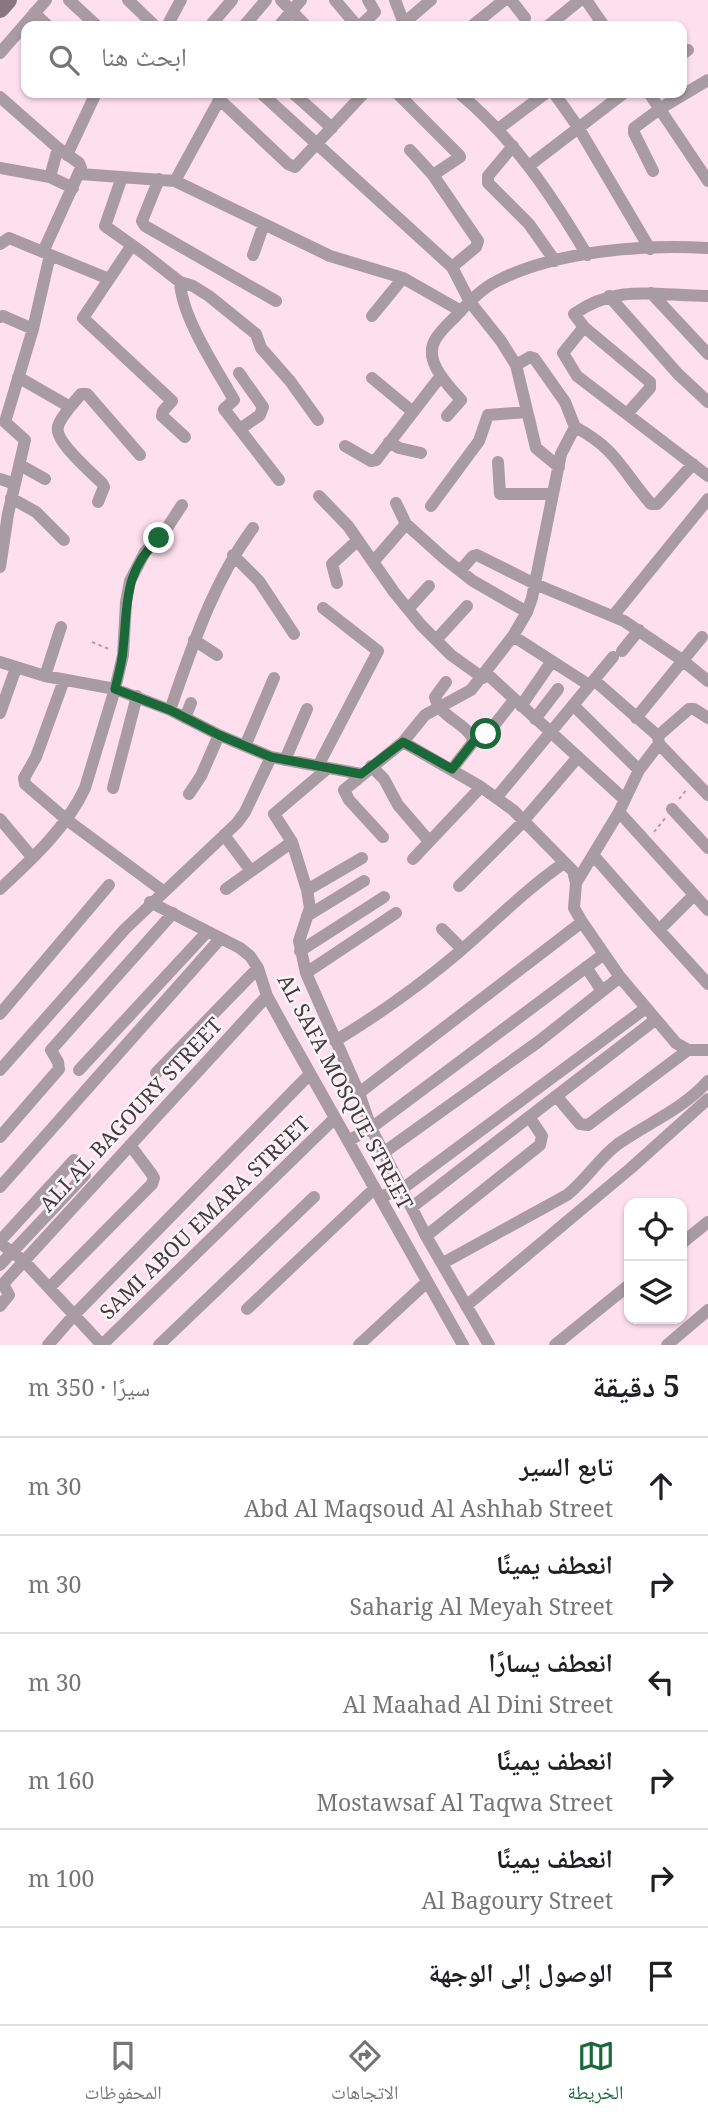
<!DOCTYPE html>
<html lang="ar">
<meta charset="utf-8">
<style>
body{margin:0;font-family:"Noto Serif","Noto Naskh Arabic",serif;background:#f2f2f2;color:#202124;direction:rtl}
.controls{position:absolute;right:21px;bottom:21px;display:grid;overflow:hidden;border-radius:14px;box-shadow:0 2px 5px #0004}
.controls button{width:63px;height:63px;display:grid;place-items:center;padding:0;border:0;border-bottom:2px solid #e0e0e0;background:#fff;color:#202124;font:35px sans-serif}
.stop{position:absolute;width:21px;height:21px;margin:-16px;border:5px solid #196939;border-radius:50%;background:#fff}
.stop.end{background:#196939;border-color:#fff;box-shadow:0 2px 7px #0008}
.list{margin:0;padding:0;list-style:none}
h2{display:flex;justify-content:space-between;align-items:center;height:91px;margin:0;padding:0 28px;font-size:30px}
h2 small{font-size:23px;font-weight:400;color:#757577}
.list li{display:grid;grid-template-columns:46px 1fr auto;gap:21px;align-items:center;box-sizing:border-box;height:98px;padding:0 28px;border-top:2px solid #e0e0e0}
.list b{display:block;font-size:26px;white-space:nowrap}
.list p{margin:0;font-size:23px;white-space:nowrap;color:#757577}
.list em{font-size:23px;font-style:normal;color:#757577}
.icon{flex:none;width:38px;height:38px;fill:none;stroke:currentColor;stroke-width:2;stroke-linecap:round;stroke-linejoin:round}
.map{position:relative;flex:none;width:708px;height:1345px;overflow:hidden;direction:ltr}
.search{position:absolute;background:#fff;box-shadow:0 2px 5px #0004;left:21px;right:21px;top:21px;height:77px;display:flex;align-items:center;gap:18px;box-sizing:border-box;padding:0 24px;border-radius:14px;color:#757577;font-size:26px}
.sheet{height:679px;background:#fff}
nav{display:flex;justify-content:space-around;align-items:center;box-sizing:border-box;height:98px;border-top:2px solid #e0e0e0;background:#fff;font-size:19px;color:#757577}
nav a{display:grid;justify-items:center;gap:4px}
nav .on{color:#196939}
.map>svg:first-child{display:block}
.lines{fill:none;stroke-linecap:round;stroke-linejoin:round}
.path{stroke:#b69faa;stroke-width:2;stroke-dasharray:3.5 3.5;stroke-linecap:butt}
.street{stroke:#a99ba2;stroke-width:12}
.secondary{stroke:#89767f;stroke-width:18}
.route{stroke:#196939;stroke-width:9}
.labels{text-anchor:middle;stroke-width:5;stroke-linejoin:round;paint-order:stroke}
.street-label{font-size:21px;fill:#45393e;stroke:#fbf4f7}
</style>
<div class="map">
<svg width="708" height="1345" viewBox="0 0 708 1345">
<rect width="100%" height="100%" fill="#fedfee"/>
<g class="lines">
<path class="path" d="M92,642L111,650
M679,799L687,789
M654,832L666,817"/>
<path class="street" d="M69,0L97,26
M128,0L155,26
M281,0L306,26
M335,0L357,26
M395,0L405,26
M511,0L525,18
M586,0L604,26
M34,13L48,26
M404,23L431,0
M167,26L181,0
M210,26L232,0
M244,26L266,0
M279,26L301,0
M360,26L375,12L368,0
M472,26L504,0
M548,26L580,0
M0,53L46,0
M682,54L688,50
M261,93L452,267L470,302L501,341L516,365L536,448L559,467
M293,93L332,128
M397,93L459,155L460,157L433,175
M459,93C514,139 551,194 587,255
M554,93L578,127L650,249
M649,93L708,181
M0,97L58,148L79,163L81,168L43,252
M219,99L288,164L295,167L364,93
M498,129L546,93
M513,146L488,176V183L529,224L555,261
M410,150L433,175L478,241L476,247L452,267
M67,155L96,93
M530,165L624,93
M0,168L50,177L73,188
M653,171L634,133V128L661,108L708,80
M80,174L175,181L330,256L403,278L461,311
M50,177L58,148
M122,177L105,226L143,253L180,282L193,286L209,296L256,334L261,348L290,381L318,420
M159,179L142,221L145,226L276,301
M175,181L223,93
M0,244L9,238L109,279
M132,245L83,318L172,401L163,411L162,416L185,437
M253,255L264,224
M180,282C182,318 216,368 234,400L224,409L279,480
M651,293L708,354
M609,296L678,374L708,402
M372,316L403,278
M0,317L3,316L33,329
M584,327L563,353L577,376L708,476
M516,365L530,357L534,358L565,402L575,427
M239,373L263,407L260,415L240,429
M18,377L70,407C66,413 59,420 58,427C54,441 92,473 102,483L104,487L98,502
M372,378L413,412
M70,407L81,394H87L140,455
M627,414L650,388V382L584,327L574,314C618,283 658,296 708,296
M447,416L461,400C448,385 423,361 435,340C440,331 449,323 456,316C468,303 481,289 497,281C555,251 644,244 708,248
M575,427C617,449 622,471 651,504H657L693,464
M389,442L399,448L421,453
M345,446L371,461L376,460L440,377
M498,462L500,494H552
M20,465L45,479
M0,479L15,484
M319,496L348,526L394,592L421,625L451,655L483,678
M11,498L36,512L64,540
M396,503L406,524L445,559L473,581L527,612
M431,506L479,441L488,415L527,412
M233,555L259,581L294,634
M373,562L406,524
M0,567L8,514L25,440L5,422L33,329L50,255
M460,571L473,556L477,555L535,584L624,621L682,660L708,681
M337,583L332,564L358,540
M408,609L429,586
M613,616L708,499
M513,636L589,685
M194,640L217,655
M436,640L467,606
M622,651L639,630
M0,662L45,676L115,689L170,710L219,735L271,757L361,774
M486,673L624,799
M45,676L61,627
M64,680L36,757L24,778L25,784L67,820L163,891
M594,680L658,736
M446,682L435,697C440,718 466,722 474,741L452,769
M573,705L639,770
M521,706L552,661
M170,710C192,647 213,582 253,528
M0,713L16,668
M185,718L191,703
M636,718L702,637
M535,719L558,689
M474,741L492,728L514,700
M403,742L481,787L513,810L573,871L576,883L574,908L582,922L620,977L676,1043L688,1050H708
M659,744L708,795
M245,746L274,678
M285,760L307,709
M318,766L378,651L323,608
M371,766L384,779L398,805L429,841
M328,768L274,814L292,842L307,890L310,908L299,941L306,973L359,1093L371,1128L426,1236L489,1345
M113,788L137,696
M189,794L201,776L219,735
M496,798L613,657
M672,809L708,848
M619,812L708,910
M0,819L32,857
M524,820L578,757
M224,835L251,871
M383,837L349,800L344,790L403,742L425,715L471,690L513,636L527,612L532,598L561,454L575,427
M593,855L659,930L694,895
M413,859L481,787
M576,883L619,812L639,770L659,744L658,736L689,709H694L708,718
M459,886L524,821
M0,889C32,859 67,827 85,788L115,689L123,655L126,602L130,581L145,552L167,528L182,505
M226,889L292,842
M307,890L362,858
M150,902L240,948L250,956L258,968L267,996L289,1036L463,1345
M307,916L364,881
M442,929L462,949
M659,930L708,984
M300,951L384,897
M586,967L602,991
M306,973L396,913
M0,1014L109,885
M335,1041C378,1015 419,986 458,953C493,923 526,889 564,863
M0,1070L125,929L237,823L245,812L271,757
M79,1070L207,932
M156,1073L258,968
M359,1093L582,922
M557,1097L580,1124L588,1125L688,1050
M0,1137L59,1069L58,1062L51,1050L173,913
M348,1141L371,1128L604,954
M383,1153L538,1042L620,977
M0,1187L220,939
M380,1197L402,1189L646,1008
M412,1207L655,1020
M426,1236L540,1145L542,1136L530,1118
M0,1241L74,1160
M0,1243L24,1261L102,1345
M682,1243L708,1222
M443,1263L567,1195C586,1180 599,1158 618,1144C648,1123 683,1109 708,1081
M0,1265L85,1175
M49,1288L152,1184L154,1178L151,1173L130,1145
M0,1306L9,1295L3,1284L267,996
M466,1306L631,1168L708,1099
M247,1309L375,1188
M48,1345L75,1314L310,1074
M102,1345L335,1118
M159,1345L314,1197
M359,1345L427,1282
M555,1345L629,1285
M667,1345L708,1310"/>
<path class="secondary" d="M0,9L8,0"/>
</g>
<g class="lines">
<path class="route" d="M159,538C123,572 128,604 123,650C122,663 118,676 115,689L170,710L219,735L271,757L361,774L403,742L452,769L474,741L486,734"/>
</g>
<g class="labels">
<g class="street-label">
<text transform="translate(345 1092) rotate(62)" y="7">AL SAFA MOSQUE STREET</text>
<text transform="translate(131 1115) rotate(-47)" y="7">ALI AL BAGOURY STREET</text>
<text transform="translate(205 1218) rotate(-44)" y="7">SAMI ABOU EMARA STREET</text>
</g>
</g>
</svg>
<div class="controls">
<button><svg class="icon" aria-label="locate" viewBox="0 0 24 24"><circle cx="12" cy="12" r="6"/><path d="M12 2v4M12 18v4M2 12h4M18 12h4"/></svg></button>
<button><svg class="icon" aria-label="layers" viewBox="0 0 24 24"><path d="M12 4l9 5-9 5-9-5zM3 14l9 5 9-5"/></svg></button>
</div>
<div class="stop" style="left:486px;top:734px"></div>
<div class="stop end" style="left:159px;top:538px"></div>
<div class="search"><svg class="icon" aria-label="search" viewBox="0 0 24 24"><circle cx="10" cy="10" r="6"/><path d="M15 15l6 6"/></svg>ابحث هنا</div>
</div>
<section class="sheet">
<h2>5 دقيقة<small>سيرًا · 350 m</small></h2>
<ul class="list">
<li><svg class="icon" aria-label="ahead" viewBox="0 0 24 24"><path d="M12 20V5M6 11l6-6 6 6"/></svg><div><b>تابع السير</b><p>Abd Al Maqsoud Al Ashhab Street</p></div><em>30 m</em></li>
<li><svg class="icon" aria-label="right" viewBox="0 0 24 24"><path d="M7 20v-9h11M14 6l5 5-5 5"/></svg><div><b>انعطف يمينًا</b><p>Saharig Al Meyah Street</p></div><em>30 m</em></li>
<li><svg class="icon" aria-label="left" viewBox="0 0 24 24"><path d="M17 20v-9H6M10 6l-5 5 5 5"/></svg><div><b>انعطف يسارًا</b><p>Al Maahad Al Dini Street</p></div><em>30 m</em></li>
<li><svg class="icon" aria-label="right" viewBox="0 0 24 24"><path d="M7 20v-9h11M14 6l5 5-5 5"/></svg><div><b>انعطف يمينًا</b><p>Mostawsaf Al Taqwa Street</p></div><em>160 m</em></li>
<li><svg class="icon" aria-label="right" viewBox="0 0 24 24"><path d="M7 20v-9h11M14 6l5 5-5 5"/></svg><div><b>انعطف يمينًا</b><p>Al Bagoury Street</p></div><em>100 m</em></li>
<li><svg class="icon" aria-label="arrive" viewBox="0 0 24 24"><path d="M6 21V4h12l-3 4 3 4H6"/></svg><div><b>الوصول إلى الوجهة</b></div></li>
</ul>
</section>
<nav>
<a class="on"><svg class="icon" aria-label="map" viewBox="0 0 24 24"><path d="M3 6l6-2 6 2 6-2v14l-6 2-6-2-6 2zM9 4v14M15 6v14"/></svg>الخريطة</a>
<a><svg class="icon" aria-label="directions" viewBox="0 0 24 24"><path d="M12 3l9 9-9 9-9-9zM9 14v-3h6M13 9l2 2-2 2"/></svg>الاتجاهات</a>
<a><svg class="icon" aria-label="saved" viewBox="0 0 24 24"><path d="M7 4h10v16l-5-4-5 4z"/></svg>المحفوظات</a>
</nav>
